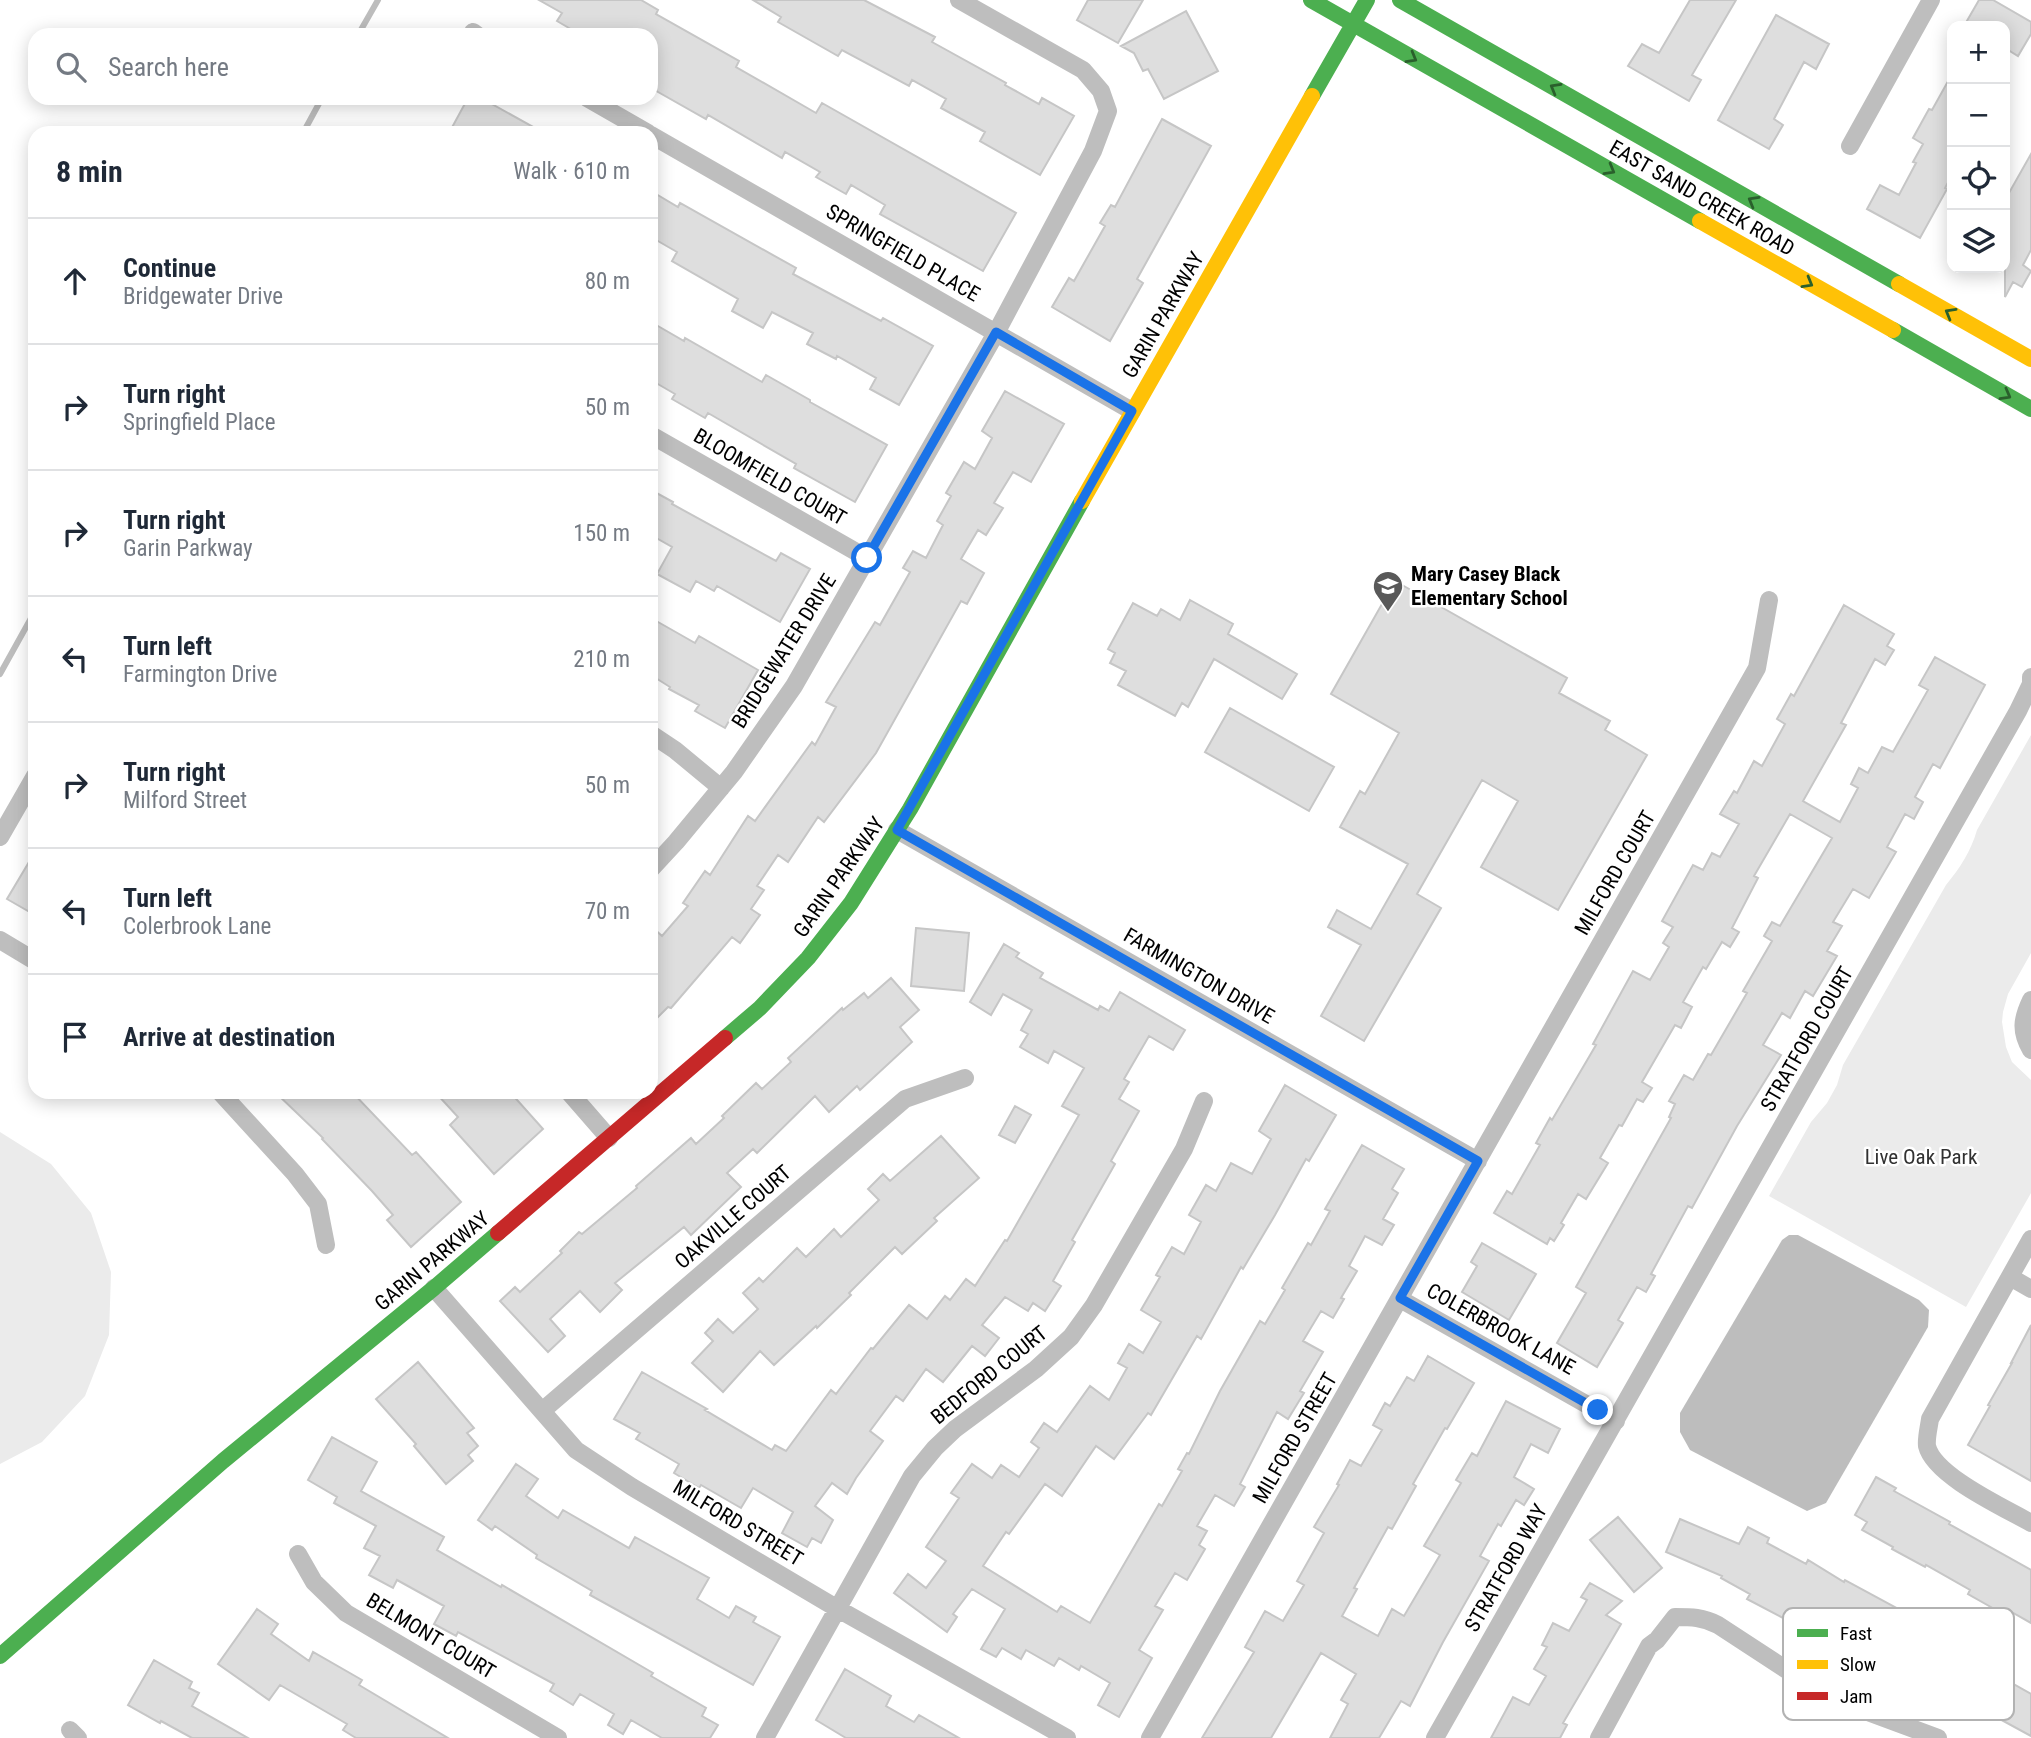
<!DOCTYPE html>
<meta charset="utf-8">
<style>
body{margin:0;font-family:"Roboto Condensed",sans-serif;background:#f2f2f3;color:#1f2937}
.controls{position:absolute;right:21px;top:21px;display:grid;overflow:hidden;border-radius:14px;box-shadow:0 4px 18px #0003}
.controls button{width:63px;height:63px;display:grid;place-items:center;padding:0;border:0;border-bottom:2px solid #e0e1e3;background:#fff;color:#1f2937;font:35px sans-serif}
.stop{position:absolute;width:21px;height:21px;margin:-16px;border:5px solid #1a73e8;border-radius:50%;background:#fff}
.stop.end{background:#1a73e8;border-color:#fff;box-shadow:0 2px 7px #0008}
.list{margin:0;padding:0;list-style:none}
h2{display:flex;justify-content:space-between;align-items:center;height:91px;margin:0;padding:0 28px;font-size:30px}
h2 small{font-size:23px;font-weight:400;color:#747a83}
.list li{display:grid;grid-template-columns:46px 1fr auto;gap:21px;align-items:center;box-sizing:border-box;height:126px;padding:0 28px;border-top:2px solid #e0e1e3}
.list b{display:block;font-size:26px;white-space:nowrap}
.list p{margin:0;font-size:23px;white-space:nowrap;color:#747a83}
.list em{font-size:23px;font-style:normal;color:#747a83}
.icon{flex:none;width:38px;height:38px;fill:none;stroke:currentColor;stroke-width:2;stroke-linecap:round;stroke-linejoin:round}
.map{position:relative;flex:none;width:2031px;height:1738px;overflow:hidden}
.search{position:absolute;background:#fff;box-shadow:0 4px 18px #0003;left:28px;top:28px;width:630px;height:77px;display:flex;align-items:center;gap:18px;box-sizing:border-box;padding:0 24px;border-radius:21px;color:#747a83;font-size:26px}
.panel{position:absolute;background:#fff;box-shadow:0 4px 18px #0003;left:28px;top:126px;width:630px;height:973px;border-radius:21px}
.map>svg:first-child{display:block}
.green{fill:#ebebeb}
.water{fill:#bdbdbd}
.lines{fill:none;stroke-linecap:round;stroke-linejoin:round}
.stream{stroke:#bdbdbd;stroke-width:6}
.building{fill:#dedede;stroke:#c6c6c6;stroke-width:2}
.street{stroke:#bebebe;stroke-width:18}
.fast{stroke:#4caf50;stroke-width:16}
.slow{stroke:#ffc107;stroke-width:16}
.jam{stroke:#c62828;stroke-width:16}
.oneway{stroke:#2a602c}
.route{stroke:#1a73e8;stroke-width:9}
.labels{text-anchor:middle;stroke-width:5;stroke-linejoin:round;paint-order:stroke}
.street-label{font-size:21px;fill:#000;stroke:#fff}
.poi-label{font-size:21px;font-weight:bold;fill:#000;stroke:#fff;text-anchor:start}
.park-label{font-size:21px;fill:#313131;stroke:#fff}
.key{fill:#fff;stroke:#b2b2b2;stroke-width:2}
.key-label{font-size:19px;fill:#000}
</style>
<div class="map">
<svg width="2031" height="1738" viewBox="0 0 2031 1738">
<rect width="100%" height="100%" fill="#fff"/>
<path class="green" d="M2031,735V953L2008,994L2003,1012L2002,1022L2006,1047L2012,1062L2031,1080V1193L1966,1307L1769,1196L1811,1122L1827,1103L1837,1085L1843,1065L1946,885C1960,868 1971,851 1977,830Z
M0,1132L51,1164L91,1213L111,1272L109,1335L85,1396L42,1442L0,1464Z"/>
<path class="water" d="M1789,1235H1798L1919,1300L1929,1310L1928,1327L1826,1503L1807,1511L1690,1450L1680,1432V1413L1782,1240Z"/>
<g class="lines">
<path class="stream" d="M358,35L378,0
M303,133L322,98
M0,674L35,611"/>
</g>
<path class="building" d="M539,0H641L658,10L656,14L739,61L736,67L816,113L822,103L1016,213L983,271L880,214L885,205L851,185L846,194L816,177L820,172L785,152L782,158L708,115L706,119L651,88V35H581L557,21L562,13Z
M753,0H864L935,37L932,42L1006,83L1005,85L1039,104L1042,98L1074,116L1040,175L980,141L985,132L941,108L946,99L912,80L909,86L842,50L838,56L778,22L781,17Z
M1088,0H1143L1118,43L1077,20Z
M1690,0H1736L1692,75L1701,80L1689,101L1628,66L1642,44L1659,53Z
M1979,0H1993L2031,22V34L2018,56L2005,48V26H1964Z
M1186,11L1218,71L1164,99L1148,69L1143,71L1134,53L1121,46Z
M1776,15L1829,44L1816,69L1804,62L1774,119L1783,125L1769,149L1718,120Z
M1952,74V175L1945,188L1947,189L1920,238L1867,209L1880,185L1899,195L1916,163L1913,162L1923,144L1913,138L1929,109L1932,110Z
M468,98H481L544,133H449Z
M1162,119L1211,146L1137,279L1143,283L1110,341L1052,307L1069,278L1074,281L1105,226L1100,223L1111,205L1115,207Z
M2031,154V250L2023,265L2031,271L2022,287L2013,282L2005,297V200Z
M651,191L678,207L680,203L796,268L793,274L881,321L883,318L933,346L899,405L870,389L876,378L837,356L836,359L807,344L813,333L772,312L763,328L732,311L738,299L672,261L677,252L651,237Z
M651,322L684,341L685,338L762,382L766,375L810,400V402L887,445L855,502L794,468L796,464L708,413L705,418L672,399L675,394L651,380Z
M1005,391L1064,424L1031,482L1013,472L994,503L1003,508L986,535L978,530L961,559L984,573L967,604L961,601L876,753L824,822L818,817L788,862L778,855L757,886L764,890L751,909L760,915L740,943L732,937L671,1008L668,1007L651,1024V926L662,936L688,906L683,903L705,871L710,875L748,816L755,821L812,742L815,745L836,707L826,702L875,622L880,625L910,572L903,568L913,551L926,558L943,525L937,521L951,496L946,493L964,462L975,469L992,438L982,431Z
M651,490L673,502L672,504L776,561L781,553L810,569L780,622L717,586L714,591L696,581L690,592L657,574L672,547L651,535Z
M1395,581L1567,678L1559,693L1610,721L1605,730L1647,755L1558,910L1481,867L1518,801L1482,780L1417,894L1441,908L1364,1041L1321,1016L1361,945L1328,927L1337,910L1371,929L1408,864L1340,827L1360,791L1365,794L1399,733L1331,694Z
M1190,600L1233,624L1228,634L1297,674L1282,699L1214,659L1188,707L1182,703L1175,716L1118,685L1126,671L1110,663L1115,653L1108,649L1133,603L1157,616L1161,609L1180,620Z
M1844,605L1894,634L1887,646L1894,650L1885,665L1875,659L1841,723L1846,725L1803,801L1840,822L1858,788L1851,784L1859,768L1868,773L1882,747L1893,752L1928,690L1919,685L1935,657L1985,685L1940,768L1933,764L1915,797L1923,802L1914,819L1905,814L1887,847L1896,852L1869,898L1853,889L1833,922L1842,926L1827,951L1837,956L1813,996L1805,991L1790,1018L1782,1013L1763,1045L1781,1055L1737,1126L1692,1208L1688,1206L1651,1274L1655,1276L1646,1292L1637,1287L1618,1320L1623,1323L1597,1367L1557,1343L1586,1293L1576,1287L1671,1118L1669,1117L1675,1104L1669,1101L1684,1075L1693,1080L1708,1054L1711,1055L1747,993L1743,991L1772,941L1764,936L1772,922L1780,926L1832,838L1790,814L1754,876L1758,878L1732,928L1739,932L1730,947L1722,942L1706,969L1703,967L1683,1002L1692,1007L1681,1028L1675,1025L1642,1082L1652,1088L1643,1102L1637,1099L1622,1126L1619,1125L1600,1158L1608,1163L1586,1199L1578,1194L1561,1223L1564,1225L1554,1241L1550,1238L1547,1244L1494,1213L1507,1191L1512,1194L1540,1145L1536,1143L1550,1118L1552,1120L1596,1045L1593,1044L1633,971L1650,980L1669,947L1663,943L1673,927L1662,921L1693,865L1703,870L1712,853L1720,857L1739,824L1720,814L1734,791L1737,793L1754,761L1762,766L1785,724L1777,719L1791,694L1794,696Z
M651,618L695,643L699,636L758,670L725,728L695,711L699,705L669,689L670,687L651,675Z
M1230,708L1334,767L1309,811L1205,752Z
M35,852V915L7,899Z
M916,928L969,933L964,991L911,986Z
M1004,944L1019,953L1016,957L1043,973L1040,978L1098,1010L1100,1006L1109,1011L1120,992L1185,1030L1173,1050L1149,1036L1124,1079L1129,1082L1119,1099L1139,1111L1111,1161L1115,1164L1072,1240L1075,1242L1053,1281L1061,1286L1045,1311L1033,1303L1028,1311L1005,1297L982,1325L999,1338L985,1356L972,1346L943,1382L926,1369L903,1401L896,1396L870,1431L883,1441L856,1478L847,1494L832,1483L815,1506L833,1520L821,1543L812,1538L807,1547L782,1533L793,1512L753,1488L741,1508L701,1485L699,1488L674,1473L679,1464L636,1439L640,1433L614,1419L642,1372L707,1409L705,1410L772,1450L775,1445L786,1451L831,1390L836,1394L871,1348L873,1349L909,1305L927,1319L945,1296L950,1300L966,1279L975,1286L1005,1240L1007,1241L1079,1115L1062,1106L1084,1068L1054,1051L1048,1063L1020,1047L1028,1034L1021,1030L1032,1010L1003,994L991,1015L970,1002Z
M891,978L919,1010L900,1027L912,1042L860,1090L857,1086L829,1112L815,1096L757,1153L753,1149L727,1173L741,1187L691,1235L684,1227L615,1283L622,1290L600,1312L580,1291L550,1319L565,1336L548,1352L500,1301L515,1287L520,1292L562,1253L560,1251L579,1232L582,1234L637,1188L636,1186L691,1138L696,1144L724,1118L722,1116L756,1083L762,1089L791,1062L788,1058L842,1008L843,1010L864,993L868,998Z
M1285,1085L1336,1115L1309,1161L1306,1159L1275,1215L1243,1269L1241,1267L1201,1339L1197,1336L1151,1415L1148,1413L1114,1459L1096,1446L1062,1496L1045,1484L1009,1534L1006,1532L983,1566L1057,1612L1061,1606L1090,1623L1159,1504L1162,1506L1182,1471L1178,1469L1187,1453L1189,1454L1220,1391L1260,1321L1265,1324L1285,1290L1282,1288L1308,1243L1311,1245L1330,1211L1325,1209L1362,1145L1404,1169L1392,1189L1398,1193L1383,1219L1394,1225L1382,1245L1365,1236L1349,1266L1357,1271L1341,1298L1344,1299L1333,1318L1321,1311L1303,1341L1323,1352L1300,1391L1304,1393L1288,1419L1277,1412L1240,1484L1245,1487L1234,1506L1215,1495L1197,1526L1207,1531L1199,1545L1205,1549L1187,1580L1175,1573L1155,1606L1163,1610L1139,1650L1152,1658L1119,1717L1098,1705L1110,1683L1081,1666L1079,1670L1059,1658L1054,1666L1026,1650L1021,1659L1002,1648L996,1657L981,1649L1005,1609L972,1589L953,1614L957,1617L947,1632L894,1593L908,1574L926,1588L946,1561L926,1547L959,1498L951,1493L972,1464L992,1478L1001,1465L1019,1477L1039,1448L1031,1442L1044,1423L1057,1432L1090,1386L1109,1400L1127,1368L1118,1363L1129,1344L1143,1353L1161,1322L1141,1310L1160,1277L1156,1275L1172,1247L1184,1254L1201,1222L1189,1215L1206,1185L1216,1191L1231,1163L1252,1174L1271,1139L1259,1131Z
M275,1092H352L412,1155L416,1152L461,1202L411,1247L387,1220L393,1215L372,1191L322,1139L323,1138Z
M435,1092H510L543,1129L494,1174L450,1125L458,1117Z
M1015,1106L1031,1115L1015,1143L999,1135Z
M941,1136L979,1178L934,1218L937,1221L902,1254L895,1247L849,1293L851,1295L817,1328L816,1326L774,1365L760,1351L723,1392L692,1363L713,1341L705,1333L718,1319L733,1333L758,1309L743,1293L759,1278L763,1282L797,1248L806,1257L834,1229L841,1237L879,1200L868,1189L883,1174L890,1181Z
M1482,1243L1536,1274L1509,1320L1462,1292L1477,1266L1471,1262Z
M2031,1325V1481L1968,1445L1990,1406L1988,1405L2012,1363H2011Z
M1428,1356L1474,1383L1447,1429L1445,1428L1413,1484L1416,1486L1392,1529L1388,1527L1354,1588L1357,1589L1342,1616L1378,1636L1392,1609L1404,1616L1440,1555L1424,1546L1461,1483L1456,1480L1472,1453L1477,1456L1506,1401L1560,1429L1548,1453L1531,1444L1514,1477L1534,1489L1524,1505L1516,1500L1501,1526L1498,1524L1480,1556L1489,1561L1443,1642L1410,1706L1401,1701L1379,1738H1330L1348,1704L1341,1700L1356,1674L1321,1653L1271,1738H1202L1254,1652L1245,1647L1265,1611L1283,1621L1304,1585L1297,1581L1324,1533L1314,1527L1339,1485L1337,1484L1350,1460L1361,1466L1382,1430L1373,1425L1385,1403L1390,1406L1407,1377L1414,1381Z
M418,1362L474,1428L467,1433L478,1446L468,1455L473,1461L446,1484L414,1446L416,1444L376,1399Z
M332,1437L377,1462L361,1491L444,1537L437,1550L501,1587L502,1585L653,1673L651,1676L706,1708L702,1716L718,1725L710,1738H662L631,1720L623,1734L608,1725L614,1714L580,1694L573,1705L550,1691L554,1684L458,1632L456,1636L434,1624L444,1606L397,1580L393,1588L369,1575L380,1556L364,1548L376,1526L334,1503L337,1497L308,1480Z
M516,1464L538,1479L526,1496L558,1518L563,1510L629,1548L635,1537L709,1578L697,1599L729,1618L736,1606L756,1617L753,1622L780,1637L753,1685L590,1595L592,1591L536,1558L537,1555L495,1526L492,1530L478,1520Z
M1876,1477L1896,1488L1894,1491L1950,1522L1949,1524L2031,1570V1623L2008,1610L2005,1615L1968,1594L1970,1590L1926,1565L1925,1567L1892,1549L1893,1547L1862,1530L1867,1522L1855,1515Z
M1618,1517L1662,1568L1634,1592L1590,1540Z
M1680,1519L1739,1544L1748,1527L1769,1538L1767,1543L1806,1564L1808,1560L1844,1582L1845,1580L1913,1617L1914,1615L1936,1627L1935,1629L1963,1645L1959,1652L2004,1676L2003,1678L2031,1694V1736L1941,1687L1937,1695L1907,1680L1903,1688L1873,1672L1871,1674L1784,1625L1787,1620L1747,1599L1750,1594L1721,1578L1722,1576L1666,1552Z
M1590,1583L1622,1601L1606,1615L1621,1624L1563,1723L1567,1725L1560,1738H1491L1513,1697L1529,1705L1546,1676L1534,1669L1547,1647L1542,1645L1553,1623L1569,1631L1587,1600L1581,1597Z
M257,1609L278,1624L271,1634L309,1661L313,1652L362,1680L359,1685L448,1738H356L343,1730L347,1724L280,1685L269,1700L218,1664Z
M154,1660L192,1682L189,1688L199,1693L192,1706L248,1738H192L161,1721L160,1723L128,1705Z
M845,1669L891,1696L886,1706L914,1722L919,1715L959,1738H846L816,1720Z"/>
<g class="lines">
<path class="street" d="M473,32L477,35
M587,98L648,133
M651,135L1132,411
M1850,146L1931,0
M651,435L867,558
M651,734L675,750L721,788
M897,830L1478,1161
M0,837L35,776
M651,869L676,842L734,772L794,686L996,333L1093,151L1108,111L1101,91L1083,70L959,0
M0,940L35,961
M2031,1000C2022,1019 2020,1031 2031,1050
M220,1092L295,1174L318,1204L326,1245
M569,1092L609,1138
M2031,1239L1930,1419C1929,1427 1926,1438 1927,1446C1934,1476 2005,1508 2031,1523
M2010,1277L2031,1289
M434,1288L576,1450L632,1487L838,1609L1067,1738
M1400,1299L1616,1421
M542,1411L905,1099L965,1078
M298,1554L314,1582L346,1613L558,1738
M70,1730L78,1738
M765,1738L912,1476L935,1448L955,1429L1036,1369L1071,1337L1094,1305L1184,1149L1204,1101
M1150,1738L1757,668L1769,600
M1435,1738L2018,711L2031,684V677
M1599,1738L1649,1646L1657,1640L1675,1617C1691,1617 1703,1617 1718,1625L1793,1674L1868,1712L1938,1738"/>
<path class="fast" d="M1311,0L1700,221
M1400,0L1899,284
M1312,96L1367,0
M1893,330L2031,409
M725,1038L760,1008L808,958L851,903L910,809L1082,501
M0,1656L223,1461L434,1288L498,1233"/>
<path class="slow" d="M1700,221L1893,330
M1899,284L2031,359
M1082,501L1312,96"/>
<path class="jam" d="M498,1233L725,1038"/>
</g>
<defs><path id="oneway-chevron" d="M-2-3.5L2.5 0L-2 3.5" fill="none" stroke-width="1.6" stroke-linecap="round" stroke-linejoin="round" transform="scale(1.75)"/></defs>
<g class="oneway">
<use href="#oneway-chevron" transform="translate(1412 58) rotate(30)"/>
<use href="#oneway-chevron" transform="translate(1555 88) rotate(-150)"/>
<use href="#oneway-chevron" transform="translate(1610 170) rotate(30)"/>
<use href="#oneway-chevron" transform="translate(1753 201) rotate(-150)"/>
<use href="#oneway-chevron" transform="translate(1808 283) rotate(30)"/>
<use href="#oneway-chevron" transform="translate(1950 313) rotate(-150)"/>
<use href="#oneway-chevron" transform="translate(2006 395) rotate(29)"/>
</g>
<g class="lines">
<path class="route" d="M867,558L996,332L1132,411L897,830L1478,1161L1400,1298L1598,1410"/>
</g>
<defs>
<g id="school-pin" transform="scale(1.575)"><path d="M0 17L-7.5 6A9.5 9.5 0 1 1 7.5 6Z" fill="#595959" stroke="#fff"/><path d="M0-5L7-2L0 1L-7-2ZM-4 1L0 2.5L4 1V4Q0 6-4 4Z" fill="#fff"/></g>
</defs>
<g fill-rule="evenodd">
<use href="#school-pin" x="1388" y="586"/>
</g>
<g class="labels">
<g class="street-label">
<text transform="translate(1702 198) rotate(30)" y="7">EAST SAND CREEK ROAD</text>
<text transform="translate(903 253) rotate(30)" y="7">SPRINGFIELD PLACE</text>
<text transform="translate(1163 315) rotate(-60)" y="7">GARIN PARKWAY</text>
<text transform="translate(770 477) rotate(30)" y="7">BLOOMFIELD COURT</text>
<text transform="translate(784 651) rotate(-58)" y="7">BRIDGEWATER DRIVE</text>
<text transform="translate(1615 873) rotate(-60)" y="7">MILFORD COURT</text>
<text transform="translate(839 877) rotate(-55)" y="7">GARIN PARKWAY</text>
<text transform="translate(1199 976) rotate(30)" y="7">FARMINGTON DRIVE</text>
<text transform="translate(1807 1039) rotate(-60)" y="7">STRATFORD COURT</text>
<text transform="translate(733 1217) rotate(-41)" y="7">OAKVILLE COURT</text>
<text transform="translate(432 1261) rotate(-40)" y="7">GARIN PARKWAY</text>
<text transform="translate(1501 1329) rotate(29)" y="7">COLERBROOK LANE</text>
<text transform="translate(989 1375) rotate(-39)" y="7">BEDFORD COURT</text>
<text transform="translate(1295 1438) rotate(-60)" y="7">MILFORD STREET</text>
<text transform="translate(738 1523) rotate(31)" y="7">MILFORD STREET</text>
<text transform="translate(1506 1568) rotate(-60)" y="7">STRATFORD WAY</text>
<text transform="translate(431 1636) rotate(31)" y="7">BELMONT COURT</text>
</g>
<g class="poi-label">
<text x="1411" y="581">Mary Casey Black<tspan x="1411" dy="24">Elementary School</tspan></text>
</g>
<g class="park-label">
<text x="1921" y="1164">Live Oak Park</text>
</g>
</g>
<rect x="1783" y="1608" width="231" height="112" rx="10" class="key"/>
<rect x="1797" y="1629" width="31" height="8" fill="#4caf50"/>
<rect x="1797" y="1660" width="31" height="9" fill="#ffc107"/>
<rect x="1797" y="1692" width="31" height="8" fill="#c62828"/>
<g class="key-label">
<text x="1840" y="1640">Fast</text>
<text x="1840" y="1671">Slow</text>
<text x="1840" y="1703">Jam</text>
</g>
</svg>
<div class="controls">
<button>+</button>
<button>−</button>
<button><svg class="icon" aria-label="locate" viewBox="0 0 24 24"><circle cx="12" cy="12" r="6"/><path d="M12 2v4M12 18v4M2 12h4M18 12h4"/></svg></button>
<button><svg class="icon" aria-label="layers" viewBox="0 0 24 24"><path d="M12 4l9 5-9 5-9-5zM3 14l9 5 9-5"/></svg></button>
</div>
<div class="stop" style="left:867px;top:558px"></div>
<div class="stop end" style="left:1598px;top:1410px"></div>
<div class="search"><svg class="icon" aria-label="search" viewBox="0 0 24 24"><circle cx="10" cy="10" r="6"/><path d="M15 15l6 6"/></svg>Search here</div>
<section class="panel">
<h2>8 min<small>Walk · 610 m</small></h2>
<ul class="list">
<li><svg class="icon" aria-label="ahead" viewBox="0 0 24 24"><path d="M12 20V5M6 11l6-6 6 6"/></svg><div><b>Continue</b><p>Bridgewater Drive</p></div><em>80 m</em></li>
<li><svg class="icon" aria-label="right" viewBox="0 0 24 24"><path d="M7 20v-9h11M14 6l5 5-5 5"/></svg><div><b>Turn right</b><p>Springfield Place</p></div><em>50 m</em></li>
<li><svg class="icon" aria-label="right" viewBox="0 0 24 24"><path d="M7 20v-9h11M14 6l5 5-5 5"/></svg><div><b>Turn right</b><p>Garin Parkway</p></div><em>150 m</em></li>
<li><svg class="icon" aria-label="left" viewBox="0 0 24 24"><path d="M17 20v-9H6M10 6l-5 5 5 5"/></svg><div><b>Turn left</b><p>Farmington Drive</p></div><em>210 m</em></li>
<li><svg class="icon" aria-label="right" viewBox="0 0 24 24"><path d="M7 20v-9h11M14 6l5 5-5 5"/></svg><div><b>Turn right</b><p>Milford Street</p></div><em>50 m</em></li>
<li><svg class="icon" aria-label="left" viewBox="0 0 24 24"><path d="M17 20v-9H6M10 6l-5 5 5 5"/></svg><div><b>Turn left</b><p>Colerbrook Lane</p></div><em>70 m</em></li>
<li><svg class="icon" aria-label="arrive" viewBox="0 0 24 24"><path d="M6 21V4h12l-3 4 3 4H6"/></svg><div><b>Arrive at destination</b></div></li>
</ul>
</section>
</div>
